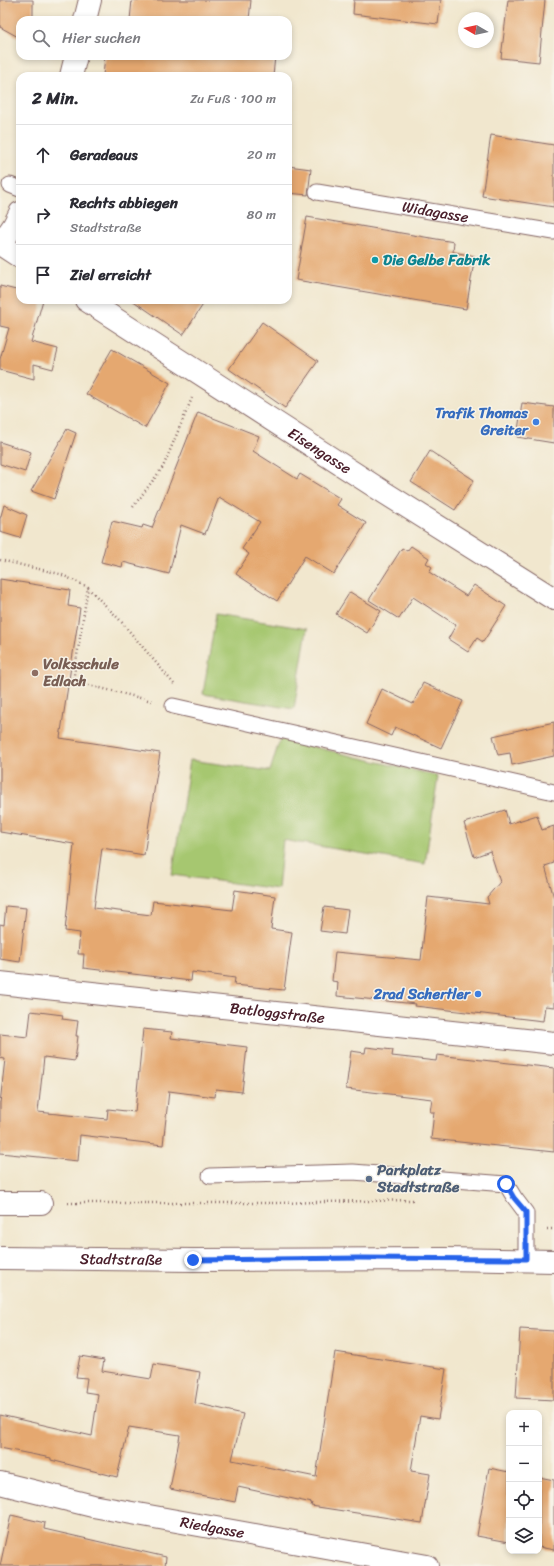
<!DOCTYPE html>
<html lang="de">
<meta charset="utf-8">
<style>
body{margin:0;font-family:Sriracha,sans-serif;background:#f7f7f7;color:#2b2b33}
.controls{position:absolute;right:12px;bottom:12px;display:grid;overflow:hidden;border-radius:8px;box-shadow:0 2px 6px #0003}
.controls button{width:36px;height:36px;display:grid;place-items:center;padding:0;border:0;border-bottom:1px solid #e1e1e2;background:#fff;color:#2b2b33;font:20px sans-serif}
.compass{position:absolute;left:458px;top:12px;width:36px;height:36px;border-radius:50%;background:#fff;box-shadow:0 2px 6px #0003;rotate:279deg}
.stop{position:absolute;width:12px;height:12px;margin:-9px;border:3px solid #2563eb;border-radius:50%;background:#fff}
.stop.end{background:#2563eb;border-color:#fff;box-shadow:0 1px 4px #0008}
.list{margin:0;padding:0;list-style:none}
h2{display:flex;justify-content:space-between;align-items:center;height:52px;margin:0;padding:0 16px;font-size:17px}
h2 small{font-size:13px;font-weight:400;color:#7c7c81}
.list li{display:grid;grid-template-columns:26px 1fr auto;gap:12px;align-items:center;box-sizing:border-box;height:60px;padding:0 16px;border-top:1px solid #e1e1e2}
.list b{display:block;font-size:15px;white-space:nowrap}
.list p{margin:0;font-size:13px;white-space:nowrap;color:#7c7c81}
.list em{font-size:13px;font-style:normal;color:#7c7c81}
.icon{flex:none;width:22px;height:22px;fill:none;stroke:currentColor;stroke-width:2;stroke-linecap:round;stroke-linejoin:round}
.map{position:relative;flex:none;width:554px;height:1566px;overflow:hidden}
.search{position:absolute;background:#fff;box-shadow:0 2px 6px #0003;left:16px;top:16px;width:276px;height:44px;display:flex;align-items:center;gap:10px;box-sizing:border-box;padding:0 14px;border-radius:12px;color:#7c7c81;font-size:15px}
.panel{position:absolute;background:#fff;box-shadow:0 2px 6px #0003;left:16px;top:72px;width:276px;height:232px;border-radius:12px}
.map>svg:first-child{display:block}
.green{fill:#a6c76f;stroke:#78734d}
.building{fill:#e5a86f}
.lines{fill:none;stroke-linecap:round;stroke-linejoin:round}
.service-casing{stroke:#846564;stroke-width:17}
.minor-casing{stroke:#846564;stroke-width:24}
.secondary-casing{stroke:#846564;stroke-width:24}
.primary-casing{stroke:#846564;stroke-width:24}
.path{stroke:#846564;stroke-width:2.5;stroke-dasharray:1 3;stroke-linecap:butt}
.service{stroke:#fff;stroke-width:15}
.minor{stroke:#fff;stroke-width:22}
.secondary{stroke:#fff;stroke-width:22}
.primary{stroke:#fff;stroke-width:22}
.route{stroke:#2563eb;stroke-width:5}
.culture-dot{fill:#0f9aa8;stroke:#f7f3e8;stroke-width:1.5}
.shop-dot{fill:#3f7fe0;stroke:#f7f3e8;stroke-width:1.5}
.education-dot{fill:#8d6e63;stroke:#f7f3e8;stroke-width:1.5}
.service-dot{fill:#5c6f8a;stroke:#f7f3e8;stroke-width:1.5}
.labels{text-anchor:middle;stroke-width:3;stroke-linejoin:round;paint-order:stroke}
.street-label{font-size:15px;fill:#4a1f2b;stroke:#f7f3e8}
.culture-label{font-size:15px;font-weight:bold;fill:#0d838f;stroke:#f7f3e8;text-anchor:start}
.shop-label{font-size:15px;font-weight:bold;fill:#366cbe;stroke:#f7f3e8;text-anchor:end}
.education-label{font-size:15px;font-weight:bold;fill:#785e54;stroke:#f7f3e8;text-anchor:start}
.service-label{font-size:15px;font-weight:bold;fill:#4e5e75;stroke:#f7f3e8;text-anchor:start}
</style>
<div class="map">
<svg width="554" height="1566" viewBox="0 0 554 1566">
<rect width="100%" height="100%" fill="#f7f3e8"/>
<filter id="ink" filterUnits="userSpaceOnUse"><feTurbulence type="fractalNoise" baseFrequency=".025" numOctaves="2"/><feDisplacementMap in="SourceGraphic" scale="8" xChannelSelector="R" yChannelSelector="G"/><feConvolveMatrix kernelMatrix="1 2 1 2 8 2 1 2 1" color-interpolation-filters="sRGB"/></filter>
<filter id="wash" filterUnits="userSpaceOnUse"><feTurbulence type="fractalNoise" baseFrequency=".012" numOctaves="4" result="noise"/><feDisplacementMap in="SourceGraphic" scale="16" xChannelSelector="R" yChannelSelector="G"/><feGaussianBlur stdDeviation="0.9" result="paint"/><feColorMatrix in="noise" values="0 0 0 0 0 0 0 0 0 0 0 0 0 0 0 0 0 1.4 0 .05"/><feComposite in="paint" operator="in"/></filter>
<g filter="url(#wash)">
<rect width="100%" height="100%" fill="#f1e7ce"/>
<path class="green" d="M216,614L307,629L294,709L203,694Z
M280,739L438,776L425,864L283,840L278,889L172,875L190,760L270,771Z"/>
<g id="blocks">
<path class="building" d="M0,0H33V20H20V38L0,27Z
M132,0H251L249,20H130Z
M354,0H441L438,24L353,14Z
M508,0H545L539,62L501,58Z
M105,56H275L273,76H103Z
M491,135L554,145V207L482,196Z
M288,166L311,169L308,195L288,193Z
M307,217L454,242L453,252L475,256L466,309L296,280Z
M0,286L20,291V300H43L31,342L58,349L53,369L34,364V379L0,370V359L9,328L0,326Z
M132,300H206L183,335Z
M262,322L318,361L285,408L229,369Z
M112,349L170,383L145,428L86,394Z
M522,403L554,407V443L517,437Z
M198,412L259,436L253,451L297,479L300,474L341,499L337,505L366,523L334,574L305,556L277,601L236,574L249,554L242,549L260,522L219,497L205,534L181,525L169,574L123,562L122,567L101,562L112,521L142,528L143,525L152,528Z
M67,429L76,433L54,499L31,491Z
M0,442L31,452L25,472L0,464Z
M430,451L474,480L455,510L411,482Z
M4,505L27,515L20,538L0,532V519Z
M411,546L429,558L426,563L432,567L429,572L466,596L474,585L506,606L483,642L477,638L468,652L448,639L456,625L413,597L399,619L369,600L402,548L407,551Z
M0,579L70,590L68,606L80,608L60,738L160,753L144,855L102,848L94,908L151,915L153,901L232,910L235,890L275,896L271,929L292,932L284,990L234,985L235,978L192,972L191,981L83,968L84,954H78L80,933L65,931L74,844L0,832Z
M350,592L381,611L367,633L336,614Z
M423,683L463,701L441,748L395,727L391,736L366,724L382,689L413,704Z
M554,722V756L512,765L510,753L498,755L493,736Z
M505,810L509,824L537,815L542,830L554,826V863L545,866L554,898V1007L545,1006L543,1021L415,1006L416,1004L337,996L338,982L332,981L335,952L421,960L428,897L489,904L487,897L500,882L490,851L474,857L464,823Z
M6,906L26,908L20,962L0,959V924L4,925Z
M324,907L348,910L345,934L320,931Z
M31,1011L63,1015L62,1019L78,1021L76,1036H78L75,1061L44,1057L38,1112L107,1119L108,1109L135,1112L143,1029L172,1032L171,1038L247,1047L242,1092L216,1089L215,1097L169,1091L163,1145L80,1135L78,1161L0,1153V1103L5,1059L0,1058V1034L28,1037Z
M366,1047L393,1050L392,1056L436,1061L437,1055L554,1068V1152L431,1139L434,1112H430L432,1099L346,1089L351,1051L365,1053Z
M520,1329L554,1331V1400L516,1398Z
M335,1352L446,1369L438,1419L420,1416L411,1471L430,1474L422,1523L311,1506L312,1503L238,1487L235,1502L170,1489L180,1435L129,1427L117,1477L51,1460V1458L0,1448V1415L92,1436L98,1394L85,1392L87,1378L76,1377L80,1356L104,1360L102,1371L151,1379L154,1364L200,1372L195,1403L243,1414L232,1460L316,1477Z
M489,1468L509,1472V1542L477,1536Z
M539,1477L554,1480V1550L539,1547Z
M11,1515L45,1523L44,1529L166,1557L165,1566H0Z"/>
</g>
</g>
<g filter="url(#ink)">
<use href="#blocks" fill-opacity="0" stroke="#846564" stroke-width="1"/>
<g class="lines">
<g class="service-casing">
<g id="service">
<path d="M10,185L20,189"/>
<path id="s1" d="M317,192L554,232"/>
<path d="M173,706L554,792"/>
<path d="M210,1176L353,1172L506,1184L514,1197L526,1213V1259"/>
</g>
</g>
<g class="minor-casing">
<g id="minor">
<path d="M85,20L90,0"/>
<path d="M71,76L76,56"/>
<path d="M1,244L14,225L20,213"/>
<path id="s2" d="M0,983L554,1043"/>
<path d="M0,1203H41"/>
<path id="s3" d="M0,1483L93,1506L427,1566"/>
</g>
</g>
<g class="secondary-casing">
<g id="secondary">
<path d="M0,244L20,257"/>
<path id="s4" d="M86,300L385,493L554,599"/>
</g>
</g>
<g class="primary-casing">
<g id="primary">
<path id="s5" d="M0,1258L193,1260L444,1259L554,1261"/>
</g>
</g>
<path class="path" d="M133,507L163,467L192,398
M0,560L60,574L88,587L73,681L152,701
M88,588L119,619L174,684
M64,1203H276L413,1200
M547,1229H554"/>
<use href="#service" class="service"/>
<use href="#minor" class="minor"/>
<use href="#secondary" class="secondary"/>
<use href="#primary" class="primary"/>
</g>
</g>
<g class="lines" filter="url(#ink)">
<path class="route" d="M193,1260L360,1258L526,1259V1212L514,1198L506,1184"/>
</g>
<circle class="culture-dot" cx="375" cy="260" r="4"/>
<g class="shop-dot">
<circle cx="536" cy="422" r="4"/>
<circle cx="478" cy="994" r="4"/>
</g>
<circle class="education-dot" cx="35" cy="673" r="4"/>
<circle class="service-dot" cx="369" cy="1179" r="4"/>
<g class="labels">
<g class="street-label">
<text dy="5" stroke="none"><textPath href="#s1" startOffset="120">Widagasse</textPath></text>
<text dy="5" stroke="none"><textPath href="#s4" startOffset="278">Eisengasse</textPath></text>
<text dy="5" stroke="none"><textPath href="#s2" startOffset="279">Batloggstraße</textPath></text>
<text dy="5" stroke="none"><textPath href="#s5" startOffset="121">Stadtstraße</textPath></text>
<text dy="5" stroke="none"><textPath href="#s3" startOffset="217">Riedgasse</textPath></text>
</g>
<g class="culture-label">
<text x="383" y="265">Die Gelbe Fabrik</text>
</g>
<g class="shop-label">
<text x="528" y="418">Trafik Thomas<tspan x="528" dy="17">Greiter</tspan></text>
<text x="470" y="999">2rad Schertler</text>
</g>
<g class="education-label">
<text x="43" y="669">Volksschule<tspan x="43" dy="17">Edlach</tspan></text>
</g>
<g class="service-label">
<text x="377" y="1175">Parkplatz<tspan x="377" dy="17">Stadtstraße</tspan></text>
</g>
</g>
</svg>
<div class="controls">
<button>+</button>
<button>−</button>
<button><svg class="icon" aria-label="locate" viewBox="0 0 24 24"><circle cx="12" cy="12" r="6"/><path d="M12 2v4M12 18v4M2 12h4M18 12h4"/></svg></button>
<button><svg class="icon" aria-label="layers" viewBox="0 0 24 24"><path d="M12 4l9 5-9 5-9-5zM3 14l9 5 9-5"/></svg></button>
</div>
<svg class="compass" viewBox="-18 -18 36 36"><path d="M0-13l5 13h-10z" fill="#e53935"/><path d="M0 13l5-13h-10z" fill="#7c7c81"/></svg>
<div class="stop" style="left:506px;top:1184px"></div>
<div class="stop end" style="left:193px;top:1260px"></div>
<div class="search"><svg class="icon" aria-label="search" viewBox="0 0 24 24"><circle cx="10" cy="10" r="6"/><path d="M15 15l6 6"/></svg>Hier suchen</div>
<section class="panel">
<h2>2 Min.<small>Zu Fuß · 100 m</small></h2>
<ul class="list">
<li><svg class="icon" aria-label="ahead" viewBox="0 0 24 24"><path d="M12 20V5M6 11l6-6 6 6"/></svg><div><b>Geradeaus</b></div><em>20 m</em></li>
<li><svg class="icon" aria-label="right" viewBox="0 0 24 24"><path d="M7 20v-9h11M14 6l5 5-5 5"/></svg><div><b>Rechts abbiegen</b><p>Stadtstraße</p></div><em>80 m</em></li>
<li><svg class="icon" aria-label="arrive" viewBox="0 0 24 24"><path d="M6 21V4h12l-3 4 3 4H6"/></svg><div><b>Ziel erreicht</b></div></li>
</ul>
</section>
</div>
